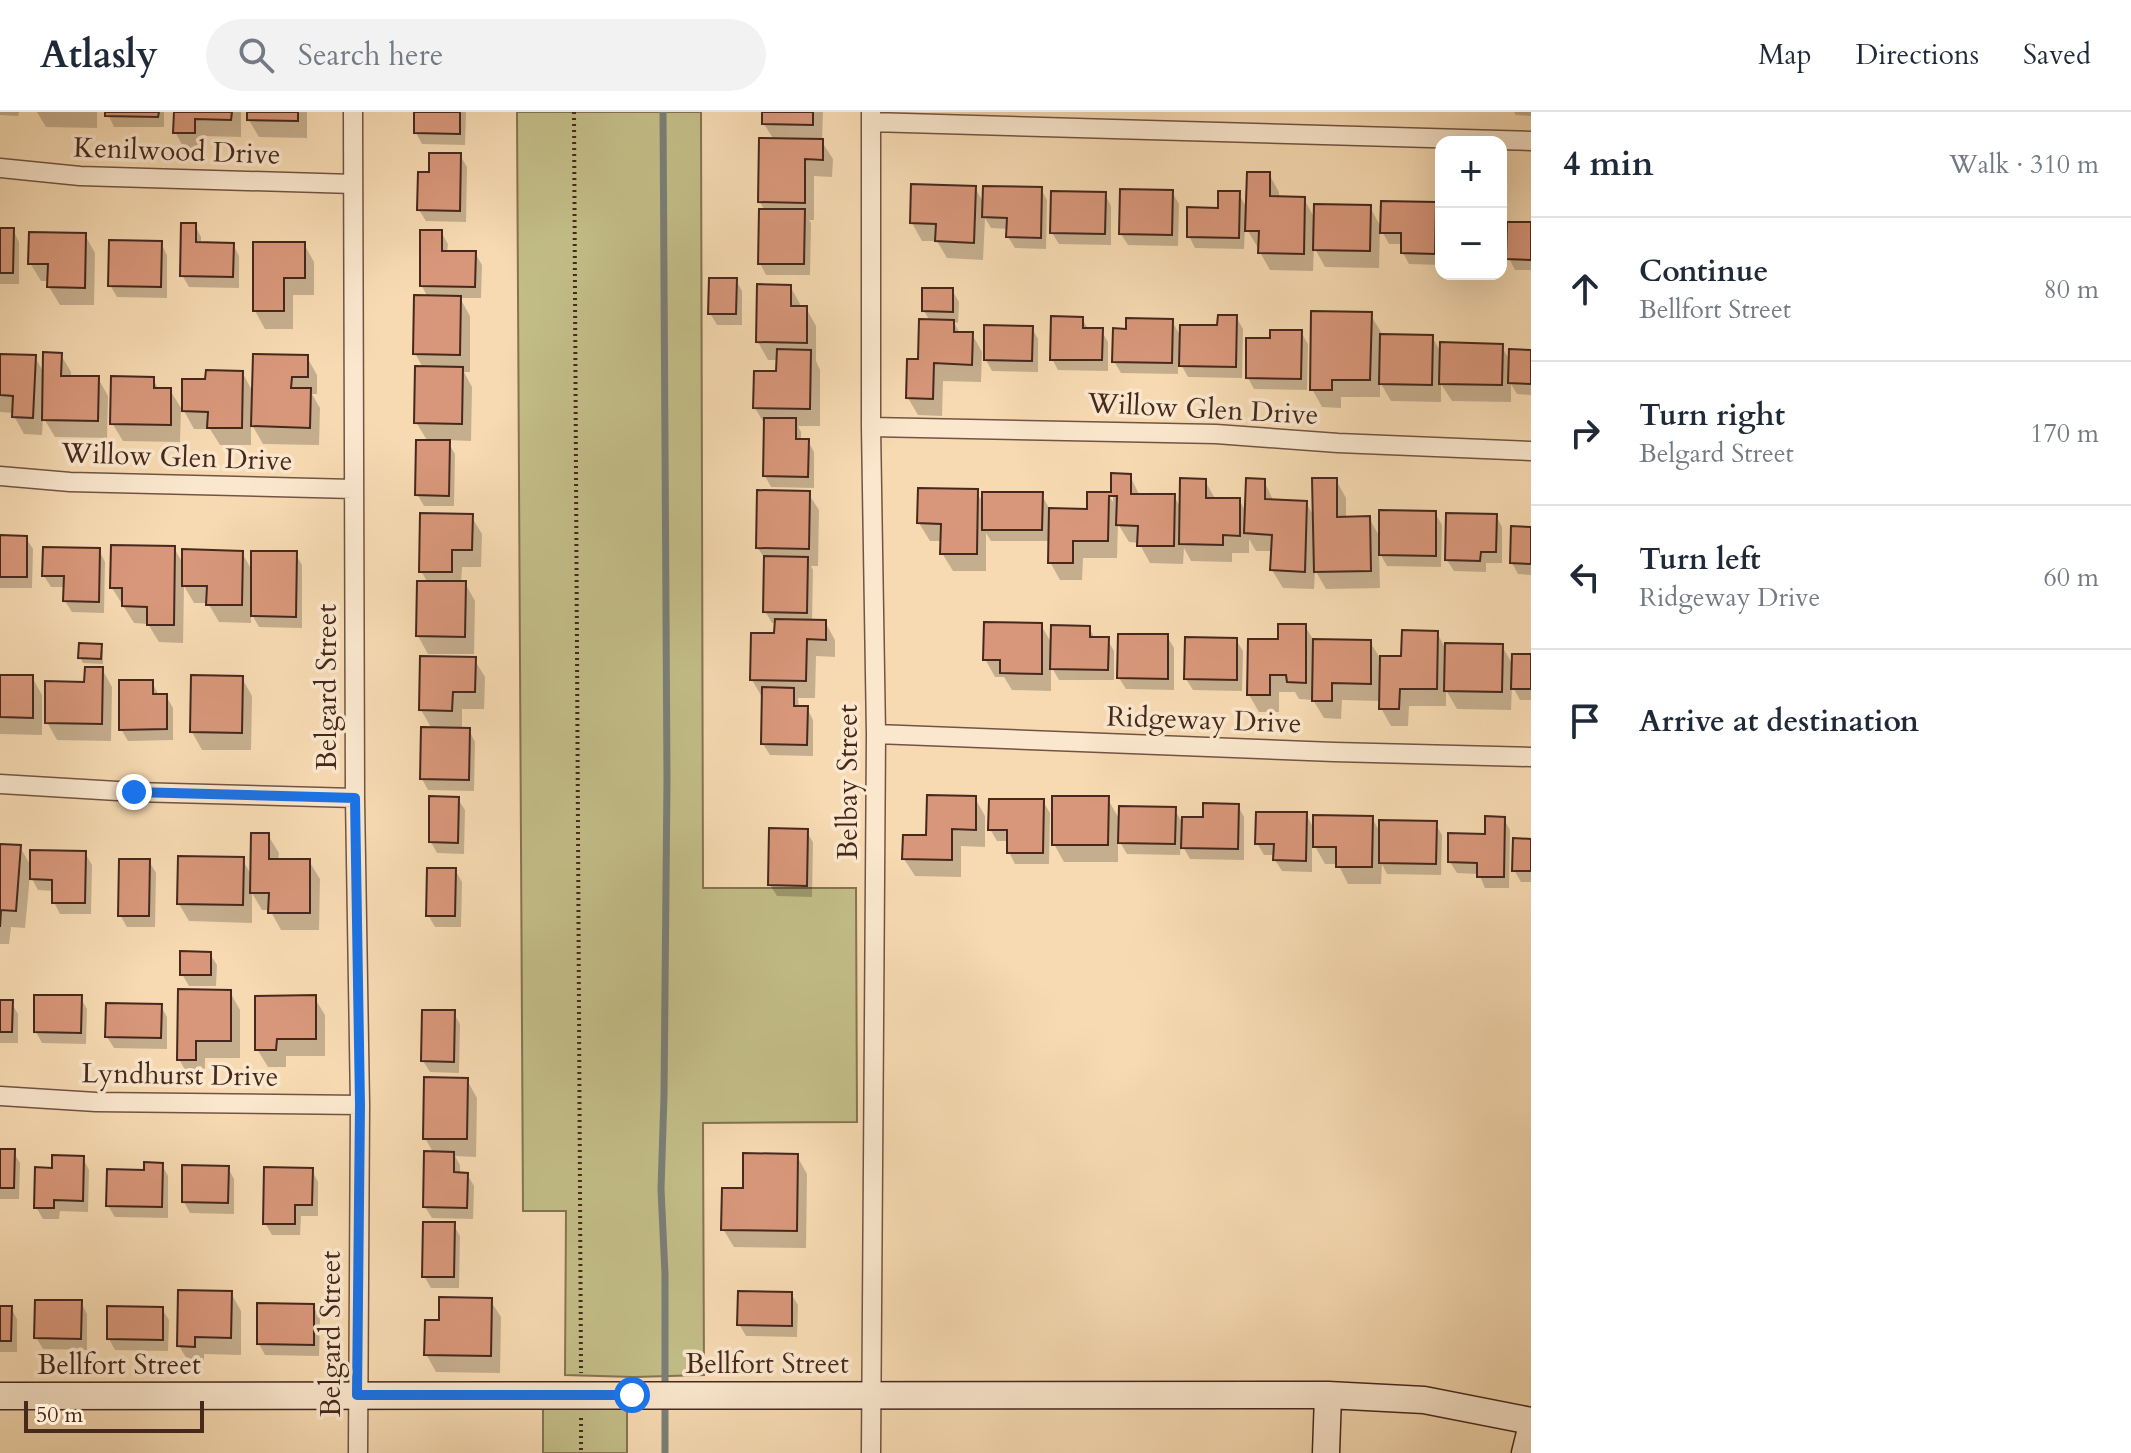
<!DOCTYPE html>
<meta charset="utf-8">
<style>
body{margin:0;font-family:Cardo,serif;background:#f2f2f3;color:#1f2937}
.controls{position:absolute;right:24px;top:24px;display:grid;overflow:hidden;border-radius:16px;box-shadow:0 8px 32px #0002}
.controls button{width:72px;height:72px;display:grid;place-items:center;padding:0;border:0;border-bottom:2px solid #e0e1e3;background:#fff;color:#1f2937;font:40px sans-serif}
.scale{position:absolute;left:24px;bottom:20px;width:180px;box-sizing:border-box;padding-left:8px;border:4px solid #46281d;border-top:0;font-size:22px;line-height:28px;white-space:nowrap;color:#46281d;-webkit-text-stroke:6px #fae7cd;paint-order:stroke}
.stop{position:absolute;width:24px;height:24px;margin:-18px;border:6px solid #1a73e8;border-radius:50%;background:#fff}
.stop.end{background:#1a73e8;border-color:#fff;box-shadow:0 2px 8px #0008}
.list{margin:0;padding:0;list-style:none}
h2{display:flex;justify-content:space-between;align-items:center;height:104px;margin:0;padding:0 32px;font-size:34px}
h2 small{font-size:26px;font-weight:400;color:#747a83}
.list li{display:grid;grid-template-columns:52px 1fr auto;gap:24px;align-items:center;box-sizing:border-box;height:144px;padding:0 32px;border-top:2px solid #e0e1e3}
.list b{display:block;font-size:30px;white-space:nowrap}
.list p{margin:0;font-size:26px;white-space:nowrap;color:#747a83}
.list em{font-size:26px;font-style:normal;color:#747a83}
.icon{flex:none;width:44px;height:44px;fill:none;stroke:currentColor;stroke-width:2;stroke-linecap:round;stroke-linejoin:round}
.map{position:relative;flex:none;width:1531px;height:1341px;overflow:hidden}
header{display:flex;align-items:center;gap:48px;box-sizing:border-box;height:112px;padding:0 40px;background:#fff;border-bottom:2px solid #e0e1e3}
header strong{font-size:38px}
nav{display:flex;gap:44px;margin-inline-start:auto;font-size:28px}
.search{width:560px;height:72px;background:#f2f2f3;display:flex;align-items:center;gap:20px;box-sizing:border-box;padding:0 28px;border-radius:44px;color:#747a83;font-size:30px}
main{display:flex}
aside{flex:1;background:#fff}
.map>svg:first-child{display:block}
.green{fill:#c3be88;stroke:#847352;stroke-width:2}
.shadow{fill:#0003}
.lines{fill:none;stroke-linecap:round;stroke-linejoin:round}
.stream{stroke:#7b7f78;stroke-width:7}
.building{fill:#d8977a;stroke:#46281d;stroke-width:2}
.street-casing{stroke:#725442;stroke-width:21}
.secondary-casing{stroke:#46281d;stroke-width:29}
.path{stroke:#46281d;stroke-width:4;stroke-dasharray:2 4;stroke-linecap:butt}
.street{stroke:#fae7cd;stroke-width:18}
.secondary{stroke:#fae7cd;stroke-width:26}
.route{stroke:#1a73e8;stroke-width:10}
.labels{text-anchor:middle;stroke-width:7;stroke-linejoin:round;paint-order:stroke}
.street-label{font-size:28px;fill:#46281d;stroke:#fae7cd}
</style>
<header>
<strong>Atlasly</strong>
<div class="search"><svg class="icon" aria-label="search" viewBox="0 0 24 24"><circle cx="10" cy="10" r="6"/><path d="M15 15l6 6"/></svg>Search here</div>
<nav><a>Map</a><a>Directions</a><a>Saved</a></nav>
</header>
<main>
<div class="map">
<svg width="1531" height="1341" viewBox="0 0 1531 1341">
<rect width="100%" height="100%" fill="#f7dab2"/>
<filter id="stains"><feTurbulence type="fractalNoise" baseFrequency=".0025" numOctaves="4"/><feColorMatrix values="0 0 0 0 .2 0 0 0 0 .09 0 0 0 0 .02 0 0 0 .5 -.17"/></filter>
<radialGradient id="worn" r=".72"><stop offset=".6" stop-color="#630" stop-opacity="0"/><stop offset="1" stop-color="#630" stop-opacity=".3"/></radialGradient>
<path class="green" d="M517,0H701L703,776H856L857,1010L703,1011L704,1263L634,1265L565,1263L566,1099H523Z
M543,1295H627V1341H543Z"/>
<path class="shadow" d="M0,0H19L18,4L0,3Z
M37,0H97V16L46,15Z
M107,0H164V15H114Z
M176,0H241V25L204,24V38H185L175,20Z
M249,0H307V26L259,25L249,8Z
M416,0H466L465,33L422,32L416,21Z
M764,0H823L822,30L833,47L832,65L814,64V108H809L811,111L810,163H766L760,151L765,99L760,90L774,28L764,12Z
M1514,0H1531V4L1516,3Z
M460,43L467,55L466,110L426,109L419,98L431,62Z
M1269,62L1279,80V86L1304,87L1315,107L1370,95L1382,117L1435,92L1441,103V153L1409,152L1403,141V132H1389L1380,116L1379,156L1325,155L1314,135L1313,159L1270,158L1260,140V136H1258L1245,114L1244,137L1195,136L1189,124L1238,81L1248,98Z
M975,76L985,93L1041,77L1047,88L1046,137L1015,136L1008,125L1009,117L991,116L985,106L983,148L947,146L937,129H922L912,111Z
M1172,80L1179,92L1178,134L1128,133L1121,122Z
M1105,82L1111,94V133L1059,132L1052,121Z
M1501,97L1505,104V112H1531V158H1515L1508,144H1501Z
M195,113L201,125V132H233L239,144V176L189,175L182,163Z
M0,118H13L19,130V172H0Z
M441,120L448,132L447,141H475L482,153L481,186H460L470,204V260H464L472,275L471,329L447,328L455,342L454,394H424L417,382L428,330L416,310L423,256L415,241L428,186L422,174Z
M85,123L95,141L94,193H60L49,175V169H41L30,151Z
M161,131L167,143V186L117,185L110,173Z
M304,132L314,150V183H293V217H265L255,199Z
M736,168L742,179V213H717L710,201Z
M790,174L800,192V196H806L816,214V249L820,258V314H798L801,320V329H808L814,340V376L771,375L765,364V313L755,296L778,262V248H768L758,230Z
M952,178L959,190L958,211L954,210L960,222H972L982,240L981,270L943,269L942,304L918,303L908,286L930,209L924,199Z
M1370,202L1381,220V224L1432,225L1442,242L1501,234L1511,250L1531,240V283L1517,282L1511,272V290L1452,289L1441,272V290L1391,289L1380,270V285H1341V296L1322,295L1312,277Z
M1236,205L1243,217L1242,266L1188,265L1178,247V262L1121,261L1114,249L1128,219L1172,209L1182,227L1219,215Z
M1082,207L1089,218H1101L1108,230V259L1058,258L1052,247Z
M1032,216L1038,227V260L992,259L986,248Z
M1301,220L1308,232L1307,278L1254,277L1248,266L1272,228Z
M61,243L71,260V266H98L108,284L107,326L55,325L43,305L42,323L24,322L14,304V301L0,300V244L35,245L45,263Z
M307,245L317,263V282H312L320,296L319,333L263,332L251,311V333H220L210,317H194L184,299L207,269L242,260L254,282Z
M153,267L159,278H170L181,296L180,330L123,329L112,311Z
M1113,363L1130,364L1140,384H1174L1182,398L1205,369L1216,388H1239L1247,401L1264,369L1274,390L1306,391L1315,406L1336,368L1346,386V406H1369L1381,427L1435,401L1442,413L1441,455L1387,454L1379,440L1380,476L1326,477L1315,458L1314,477L1283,476L1272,458L1273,439H1256L1249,427V441H1232V450L1191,449L1184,436L1183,452L1150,451L1139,431L1129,430L1118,412L1117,446H1083L1082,468H1060L1050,450V429H991L986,421V459H953L942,441L943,429H930L919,411L976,379L984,393L1041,382L1048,394V398L1089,399L1108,382L1113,390Z
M808,381L819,398L818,454H811L813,458L812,510H825L835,528V545L816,544L815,586H798L799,596H807L813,608V644L770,643L763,632L762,585L752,568L776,523L777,511H772L765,499L766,449L758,436Z
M471,404L482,422L481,455H462L461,471H465L475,489L474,542H428L418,524L428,471L421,459Z
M1496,404L1502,415V451H1486V460L1454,459L1447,448Z
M1531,417V463L1518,462L1512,451Z
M0,425L26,426L33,437L32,476H0Z
M174,436L184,453L242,441L253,460L295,441L302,453V516L259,515L251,501V511L219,510L208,491H194L184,474L183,531L159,530L148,512L134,511L112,476Z
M99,438L105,450L104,501L72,500L65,489L66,475H51L44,464Z
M1041,513L1052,532L1089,516L1095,527H1107L1114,539V568H1059L1051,554V579L1012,578L1004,565H995L985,547Z
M1305,514L1314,529L1370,530L1380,546H1403L1437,521L1447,539L1502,534L1514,555L1531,544V588H1520L1512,573L1511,598L1457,597L1446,578V594H1409L1408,614H1391L1381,596V589L1342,588L1341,607L1324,606L1313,588L1299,587L1295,580H1279V600H1259L1249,583L1280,529Z
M1167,524L1174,536V578L1126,577L1119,566Z
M1236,528L1243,539L1242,579L1193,578L1186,567Z
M100,534L103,539V552L83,551L80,545Z
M474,547L485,565L484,597H462V618H469L475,630L474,679L428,678L422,667L432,617L421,598Z
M102,557L112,575L111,629L57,628L47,610Z
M0,565H32L42,583V623L0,622Z
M242,566L252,584L251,638H202L192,620Z
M152,570L159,584H166L173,596V628L128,629L121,617Z
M975,686L985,704V735L961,734V765L915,764L904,747Z
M1107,686L1120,708L1174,697L1184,713L1238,694L1244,705V748L1190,747L1181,731L1180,743L1127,742L1118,727V750H1064L1054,732Z
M458,687L465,698L464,742L437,741L431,730Z
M1043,689L1050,701L1049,752H1015L1009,740V729H997L990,717Z
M1306,702L1315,719L1372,706L1381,722L1435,711L1442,723L1441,763L1387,762L1382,752L1381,772H1348L1338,752H1325L1312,729V760L1282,759L1275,748L1276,743H1264L1257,731Z
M1504,707L1510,718L1509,776H1485L1479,762L1457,761L1450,750L1487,724Z
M806,719L813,730L812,785L777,784L770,773Z
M268,723L279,741L278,749H309L320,767L319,818H281L270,798H262L252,781V811L189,809L179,792L242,747L252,764Z
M1531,729V770H1521L1514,758Z
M0,734L20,735L32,756L85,741L92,753L91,802H60L54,790V779L38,778L30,763L25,816L11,815L9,832H0Z
M149,749L156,761L155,815H127L120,803Z
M455,758L462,770L461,815H435L428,803Z
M210,842L217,853L216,874H189L182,862Z
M230,880L240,898V946H205V965H189L179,947Z
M80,885L87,897L86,932L42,931L36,920Z
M314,885L325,903V944H286V955H268L257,937Z
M0,890H11L18,902V931H0Z
M161,894L167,905V937L114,936L107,925Z
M453,900L460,912L459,961L430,960L423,949Z
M467,968L477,986L476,1045L455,1044L460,1053V1062H467L474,1074L473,1107L432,1106L425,1095L434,1042L425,1026Z
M0,1039H13L20,1051L19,1087H0Z
M797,1044L807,1062L806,1136L734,1135L723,1117L744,1078Z
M83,1046L89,1058L88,1100L60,1099L59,1107H43L36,1095L54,1058Z
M162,1053L168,1064V1106L115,1105L108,1094L146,1060Z
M228,1056L234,1067V1102L190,1101L184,1090Z
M312,1058L318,1070V1104H301L300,1123H272L265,1111Z
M453,1112L460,1124L459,1176H431L424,1164Z
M231,1181L241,1199V1243L204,1242V1252H190L179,1234Z
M791,1182L798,1193L797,1225L746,1224L739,1212Z
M490,1188L501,1205L500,1261L436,1260L426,1242L441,1210Z
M81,1190L87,1202V1238L43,1237L36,1225Z
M313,1194L320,1206L319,1244L265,1243L259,1232Z
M0,1196H11L17,1207V1240H0Z
M162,1197L169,1208L168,1239L115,1238L109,1227Z"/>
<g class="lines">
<path class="stream" d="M663,0L667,667L664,984L661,1077L665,1162V1278
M665,1290V1341"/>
</g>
<path class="building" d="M105,0H159L158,5L105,4Z
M174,0H232L231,8L195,7V21H173Z
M247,0H298V9L247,8Z
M414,0H460V22L414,21Z
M762,0H813V13L762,12Z
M759,26L823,27V48L805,47V91L758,90Z
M429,41H461L460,99L417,98L418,60H429Z
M1247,60H1270V84L1305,85L1304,142L1258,141L1259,119H1245Z
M911,72L976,74L974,131L935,129L936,112L910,111Z
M983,74L1042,75L1041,126L1006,125L1007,106L982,105Z
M1120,77L1173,78L1172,123L1119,122Z
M1051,79L1106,80L1105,122L1050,121Z
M1218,79H1240L1239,126L1187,125V95L1218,96Z
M1381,89L1436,90L1435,142L1401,141V121H1380Z
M1314,92L1371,93L1370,139L1313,138Z
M759,97H805L804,152H758Z
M1507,110H1531V148L1506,147Z
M181,111H196V130L234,131L233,165L180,164Z
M0,116H14L13,161H0Z
M420,118H442V139H476L475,175L420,174Z
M29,120L86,121L85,176L47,175L48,152H28Z
M109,128L162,129L161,175L108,174Z
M253,130H305V166H284V199H253Z
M709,166H737L736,202H708Z
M757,172L791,173V194H807V231L756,230Z
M922,176H953V200L922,199Z
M414,183L461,184L460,243L413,242Z
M1311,199L1372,200L1370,268H1332V278H1310Z
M1218,203H1237L1236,255L1179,254L1180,213H1217Z
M1051,204L1083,205V216H1103L1102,248H1050Z
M1126,206L1173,207L1172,251L1112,250L1113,216L1126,217Z
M919,207L954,208V220H973L972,253L934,251L933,287L906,286L907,247H918Z
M984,213L1033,214L1032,249L984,248Z
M1270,218H1302L1301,267L1246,266V226H1270Z
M1380,222L1433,223L1432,273L1379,272Z
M1440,230L1503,232L1502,273L1439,272Z
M777,237L811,238L810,297L753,296L754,259H776Z
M1509,237L1531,238V272L1508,271Z
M43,240L62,241L61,264H99L98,309L42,308Z
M0,242L36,243L33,306L12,305L13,284L0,283Z
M253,242L308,243V265H292L291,276H311L310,316L251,314Z
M415,254L463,255L462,312L414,311Z
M206,258L243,259L242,316H207L208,300L182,299V267H205Z
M111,264L154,265V276H171V313L110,312Z
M764,306H796V327H809L808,365L763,364Z
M416,328H450L449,384L415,383Z
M1111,361L1131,362V382H1175L1174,434H1137L1138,414L1116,413L1117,384H1109L1108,429H1073V451H1048L1049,396L1087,397V380H1111Z
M1180,366L1206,367V386H1240V424L1223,423V433L1179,432Z
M1246,366L1265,367V387L1307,389L1305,460L1270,458L1272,423L1244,421Z
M1312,366H1337V405L1370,404L1371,459L1314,460Z
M918,376L978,377L977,442H940L941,412L917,411Z
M757,378L810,379L809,437L756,436Z
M982,380H1043L1042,418H982Z
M1379,398L1436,399V444L1379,443Z
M420,401L473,402L472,438H452V460H419Z
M1446,401L1497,402L1496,440H1481L1480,449L1445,448Z
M1511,414L1531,415V452L1510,451Z
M0,423L27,424V465H0Z
M111,433L175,434L174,513H147V495L122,494V476H110Z
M43,435L100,436L99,490L63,489L64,464H42Z
M182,437L243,439L242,493H206L207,474H182Z
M251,439H297L296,505L251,504Z
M764,444L808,445L807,501L763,500Z
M417,469H466L465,525L416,524Z
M775,507L826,508V528L807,527L806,569L750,568L751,521H774Z
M984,510L1042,511V562L1000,561V548H983Z
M1278,512H1306V571L1287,570L1286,563H1270V583H1247L1248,527H1278Z
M1051,513L1090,514V525H1109L1108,558L1050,557Z
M1402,518L1438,519L1437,577H1400L1399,597H1379L1380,544H1401Z
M1118,522H1168V567L1117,566Z
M1185,525L1237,526V568L1184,567Z
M1313,527L1371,528V572L1332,571V589H1312Z
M79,531L102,532L101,547L78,546Z
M1445,531L1503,532L1502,580L1444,579Z
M1512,542H1531V577H1511Z
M420,544L476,545L475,580H453L452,599L419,598Z
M85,555H103L102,612L45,611V569L84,570Z
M0,563H33V606L0,605Z
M191,563L243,564L242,621L190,620Z
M119,568H153V582H167V617L119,618Z
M762,575L794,576V594H808L807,633L761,632Z
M421,615L470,616L469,668L420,667Z
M927,683L976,684V718L952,717V748L902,747L903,723H926Z
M429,684L459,685L458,731L429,730Z
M1052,684H1109L1108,733H1052Z
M989,687H1044L1043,741H1007V718H988Z
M1203,691L1239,692L1238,737L1181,736L1182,705H1203Z
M1119,694L1176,695L1175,732L1118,731Z
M1256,700H1307L1306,749L1273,748L1274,732H1255Z
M1313,703L1373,704L1372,755H1336V735H1313Z
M1485,704L1505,705L1504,765H1477V751L1448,750V721L1485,722Z
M1379,708L1437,709L1436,752L1379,751Z
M769,716L808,717L807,774L768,773Z
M251,721H269V747H310V801H268L269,781H250Z
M1513,726L1531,727V759H1512Z
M0,732L21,733L16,799L1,798L0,815Z
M30,738L86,739L85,791H52V768L30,767Z
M178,744L244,745L243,793L177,792Z
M119,747H150L149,804H118Z
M427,756H456L455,804H426Z
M180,839L211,840V863H180Z
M178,877L231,878V929H196V948H177Z
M34,883H82L81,921L34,920Z
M316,883V927H277L276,938H255V884Z
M0,888H13L12,920H0Z
M106,891L162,892L161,926L105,925Z
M422,898H455L454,950L421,949Z
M424,965L468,966L467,1027H423Z
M0,1037H15L14,1076H0Z
M424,1039L454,1040V1060L468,1061L467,1096L423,1095Z
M743,1041L798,1042L797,1119L721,1118L722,1076H743Z
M52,1043L84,1044L83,1089L54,1088V1096H34L35,1055L52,1056Z
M144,1050L163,1051L162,1095L106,1094L107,1057L144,1058Z
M182,1053L229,1054L228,1091L182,1090Z
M264,1055L313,1056L312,1093H295V1112H263Z
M423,1110H455L454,1165H422Z
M178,1178L232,1179L231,1226L195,1225V1235L177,1234Z
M738,1179L792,1180V1214L737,1213Z
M439,1185L492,1186L491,1244L424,1243L425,1208H439Z
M35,1188H82L81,1227L34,1226Z
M257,1191L314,1192V1233L257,1232Z
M0,1194H12L11,1229H0Z
M107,1194L163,1195V1228L107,1227Z"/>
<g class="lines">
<g class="street-casing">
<path id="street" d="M353,0L355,686L360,993L358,1341
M871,0V315L876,622L871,1341
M871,10L1531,29
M0,56L80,64L353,72
M871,315L1216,322L1338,331L1531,339
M0,364L70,370L353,377
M876,622L1334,640L1531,645
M0,672L134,680L355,686
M0,984L96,990L360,993"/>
</g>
<g class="secondary-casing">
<path id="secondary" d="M0,1284L1328,1283L1424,1288L1531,1309
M1326,1341L1328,1283
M1525,1341L1531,1317"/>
</g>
<path class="path" d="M574,0L581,1261
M581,1306V1341"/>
<use href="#street" class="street"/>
<use href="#secondary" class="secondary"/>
</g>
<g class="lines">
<path class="route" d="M134,680L355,686L360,993L357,1283H632"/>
</g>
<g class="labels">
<g class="street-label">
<text transform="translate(177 38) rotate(2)" y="10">Kenilwood Drive</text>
<text transform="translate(1203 296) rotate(3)" y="10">Willow Glen Drive</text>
<text transform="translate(177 344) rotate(2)" y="10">Willow Glen Drive</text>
<text transform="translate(326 575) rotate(-90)" y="10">Belgard Street</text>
<text transform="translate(1204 607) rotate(2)" y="10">Ridgeway Drive</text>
<text transform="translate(847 670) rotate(-90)" y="10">Belbay Street</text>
<text transform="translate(180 962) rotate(1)" y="10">Lyndhurst Drive</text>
<text transform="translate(330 1222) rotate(-90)" y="10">Belgard Street</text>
<text x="767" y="1261">Bellfort Street</text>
<text x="119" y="1262">Bellfort Street</text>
</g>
</g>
<rect width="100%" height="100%" filter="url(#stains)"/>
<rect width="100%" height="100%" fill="url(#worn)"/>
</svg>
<div class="controls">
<button>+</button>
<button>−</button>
</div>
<div class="scale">50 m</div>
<div class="stop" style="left:632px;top:1283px"></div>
<div class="stop end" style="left:134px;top:680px"></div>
</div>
<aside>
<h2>4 min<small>Walk · 310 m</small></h2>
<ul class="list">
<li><svg class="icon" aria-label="ahead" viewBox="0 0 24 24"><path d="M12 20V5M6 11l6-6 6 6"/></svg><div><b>Continue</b><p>Bellfort Street</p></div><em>80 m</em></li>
<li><svg class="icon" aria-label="right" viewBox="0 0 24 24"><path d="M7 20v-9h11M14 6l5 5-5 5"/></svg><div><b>Turn right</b><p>Belgard Street</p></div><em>170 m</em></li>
<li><svg class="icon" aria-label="left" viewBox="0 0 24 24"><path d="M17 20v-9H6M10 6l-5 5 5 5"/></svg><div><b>Turn left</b><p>Ridgeway Drive</p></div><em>60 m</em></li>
<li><svg class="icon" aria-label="arrive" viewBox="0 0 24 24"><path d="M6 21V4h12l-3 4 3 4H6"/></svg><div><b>Arrive at destination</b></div></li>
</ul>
</aside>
</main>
